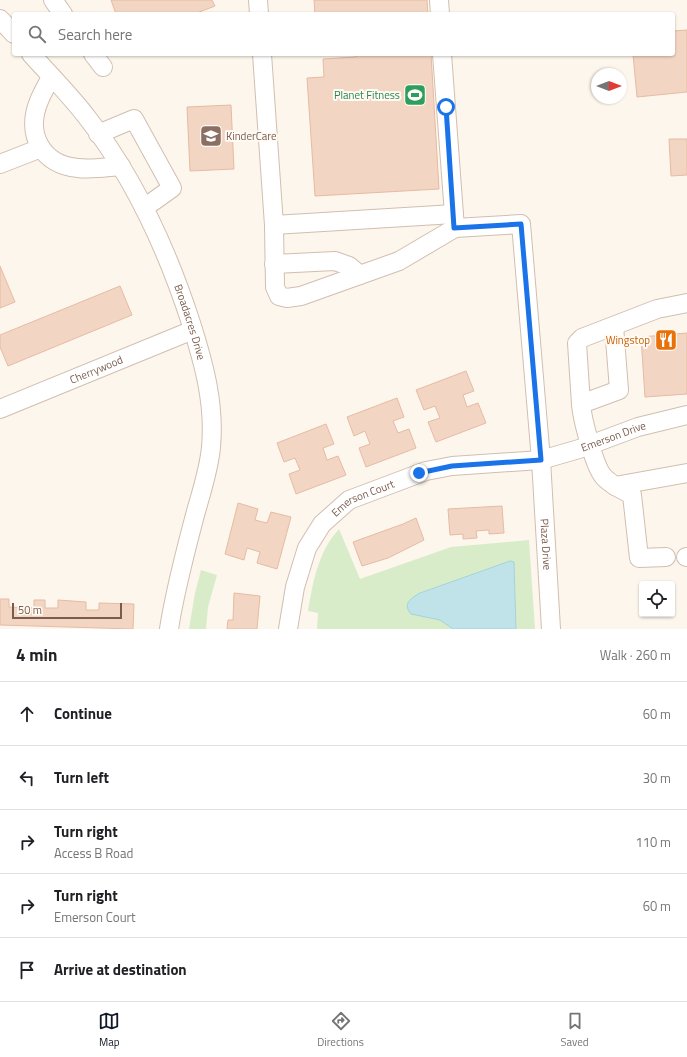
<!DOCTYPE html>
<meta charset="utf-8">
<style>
body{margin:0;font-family:"Titillium Web",sans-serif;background:#f2f2f2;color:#202124}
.controls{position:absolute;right:12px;bottom:12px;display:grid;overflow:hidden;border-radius:4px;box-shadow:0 1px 3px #0004}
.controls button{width:36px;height:36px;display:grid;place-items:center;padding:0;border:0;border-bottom:1px solid #e0e0e0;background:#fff;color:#202124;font:20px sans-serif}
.compass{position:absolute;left:591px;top:68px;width:36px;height:36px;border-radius:50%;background:#fff;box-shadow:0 1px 3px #0004;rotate:90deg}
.scale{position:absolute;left:12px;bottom:10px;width:110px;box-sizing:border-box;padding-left:4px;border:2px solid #7a5c4d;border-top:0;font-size:11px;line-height:14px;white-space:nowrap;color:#7a5c4d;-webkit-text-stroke:3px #fffaf3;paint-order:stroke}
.stop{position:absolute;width:12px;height:12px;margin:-9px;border:3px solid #1a73e8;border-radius:50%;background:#fff}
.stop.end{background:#1a73e8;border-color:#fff;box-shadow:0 1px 4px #0008}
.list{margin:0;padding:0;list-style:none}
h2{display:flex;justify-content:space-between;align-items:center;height:52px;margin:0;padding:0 16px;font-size:17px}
h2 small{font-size:13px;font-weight:400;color:#757577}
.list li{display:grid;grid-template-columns:26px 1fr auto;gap:12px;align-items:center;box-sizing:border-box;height:64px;padding:0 16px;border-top:1px solid #e0e0e0}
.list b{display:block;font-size:15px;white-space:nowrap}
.list p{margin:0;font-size:13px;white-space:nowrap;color:#757577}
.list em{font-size:13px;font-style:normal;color:#757577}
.icon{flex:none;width:22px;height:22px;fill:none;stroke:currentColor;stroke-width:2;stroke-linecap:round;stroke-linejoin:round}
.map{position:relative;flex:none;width:687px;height:629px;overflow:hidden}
.search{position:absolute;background:#fff;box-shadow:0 1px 3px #0004;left:12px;right:12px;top:12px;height:44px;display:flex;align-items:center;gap:10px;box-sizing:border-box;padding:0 14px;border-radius:4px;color:#757577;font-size:15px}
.sheet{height:372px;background:#fff}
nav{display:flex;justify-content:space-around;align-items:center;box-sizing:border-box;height:56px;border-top:1px solid #e0e0e0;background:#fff;font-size:11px;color:#757577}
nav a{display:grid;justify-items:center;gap:2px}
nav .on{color:#111827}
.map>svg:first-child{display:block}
.green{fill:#d8ecc9}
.water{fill:#bfe3e8;stroke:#a5d3da}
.building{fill:#f3d5c3;stroke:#e6bba3}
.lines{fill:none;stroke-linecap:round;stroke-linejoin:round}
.minor-casing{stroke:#d1beb0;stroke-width:20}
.minor{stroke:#fff;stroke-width:18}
.route{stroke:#1a73e8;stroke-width:5}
.labels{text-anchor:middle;stroke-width:4;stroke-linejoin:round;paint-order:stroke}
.leisure-label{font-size:11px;fill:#27864d;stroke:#fffaf3;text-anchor:end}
.education-label{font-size:11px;fill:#785e54;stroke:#fffaf3;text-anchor:start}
.street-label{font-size:11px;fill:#7a5c4d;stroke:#fffaf3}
.food-label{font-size:11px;fill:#c56008;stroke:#fffaf3;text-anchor:end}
</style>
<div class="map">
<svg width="687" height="629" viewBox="0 0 687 629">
<rect width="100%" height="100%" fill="#fdf6ec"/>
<path class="green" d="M339,529L360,579L451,547L529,540L535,629H317L318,613L308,611C313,582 318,552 339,529Z
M201,570L217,575L208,607L206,629H189L195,593Z"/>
<path class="water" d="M510,561L514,562L516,629H453L440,620L411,614C402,604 411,598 420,593Z"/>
<path class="building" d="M111,0H212L215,6L194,14H116Z
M314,0H427L428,14H315Z
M687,30V92L637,97L633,54H673V31Z
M356,54H431L439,189L315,196L307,78L324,77L323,59L356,57Z
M231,105L234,169L190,171L187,107Z
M669,139H687V175L671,176Z
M0,266L15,302L0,308Z
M120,286L132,315L8,366L0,347V335Z
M687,333V394L645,397L641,337Z
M466,371L474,391L463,395L467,407L478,403L486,423L436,442L428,422L440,418L435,406L424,410L416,390Z
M397,398L404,417L393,421L398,433L409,429L416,448L366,467L359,448L370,444L365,431L354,436L347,417Z
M326,424L334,444L323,448L327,460L338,456L346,475L296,494L289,474L300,470L295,458L284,462L277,443Z
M238,503L258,509L255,520L267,523L271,512L291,517L277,569L257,563L260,552L247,548L244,560L225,554Z
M502,506L504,533L489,534V530L476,531L477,538L463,539V534L450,535L448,509Z
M416,518L424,540L388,558L362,566L353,542L403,524Z
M234,593L260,596L257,629H227L228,620H233Z
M0,599H9V607L34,608V600H45V608H58V600L86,602V610H99V603L134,604L133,629L0,625Z"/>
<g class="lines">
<g class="minor-casing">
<g id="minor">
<path d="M53,0L63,14"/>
<path d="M258,0L259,14"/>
<path d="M439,0L440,14"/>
<path d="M0,19L14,34"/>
<path id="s1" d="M31,54C49,74 69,94 86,116C134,177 167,249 191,323C204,364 215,404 211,447C209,470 201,493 195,515C185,553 175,590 169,629"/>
<path d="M93,54L103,67"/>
<path d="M262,54L274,225L454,214"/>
<path id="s2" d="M442,54L455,228L521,224L541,460L551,629"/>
<path d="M51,77C47,85 42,93 39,101C25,134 42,165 78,168C91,170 107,167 121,166"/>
<path d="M98,134L134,119L172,188L144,208"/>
<path d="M0,164L41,148"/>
<path d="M274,225L275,287L279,296L287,298L301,296L399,261L455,228"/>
<path d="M274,264L335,261L349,266L360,275"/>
<path d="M614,326L619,390L581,404L577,343L582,338L657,309L687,303"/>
<path d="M581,404C582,418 594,465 603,476C606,480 611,483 615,486L687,473"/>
<path id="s3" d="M0,409L193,330"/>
<path d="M615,486L632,495L639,558L666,557"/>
<path d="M686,557H687"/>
<path id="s4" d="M288,629L295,587L307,548L322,524L349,500L426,471L452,466L541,460L579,449L638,427L687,415"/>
</g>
</g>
<use href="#minor" class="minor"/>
</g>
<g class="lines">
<path class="route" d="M419,473L452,466L541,460L521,224L454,228L446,107"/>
</g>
<defs>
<g id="stadium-square" transform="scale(1.15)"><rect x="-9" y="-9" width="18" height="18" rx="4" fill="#2e9e5b" stroke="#fffaf3"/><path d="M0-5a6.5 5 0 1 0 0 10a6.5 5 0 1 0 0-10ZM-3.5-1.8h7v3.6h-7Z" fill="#fff"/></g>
<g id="school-square" transform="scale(1.15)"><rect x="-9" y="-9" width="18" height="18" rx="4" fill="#8d6e63" stroke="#fffaf3"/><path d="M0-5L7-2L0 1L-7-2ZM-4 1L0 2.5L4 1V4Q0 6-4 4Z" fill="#fff"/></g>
<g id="restaurant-square" transform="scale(1.15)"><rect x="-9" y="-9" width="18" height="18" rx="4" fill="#e8710a" stroke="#fffaf3"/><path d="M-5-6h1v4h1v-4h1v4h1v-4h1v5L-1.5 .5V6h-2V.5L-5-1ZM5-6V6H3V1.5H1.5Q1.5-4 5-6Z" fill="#fff"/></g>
</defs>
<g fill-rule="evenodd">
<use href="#stadium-square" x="415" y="95"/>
<use href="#school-square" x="211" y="136"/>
<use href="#restaurant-square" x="666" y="340"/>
</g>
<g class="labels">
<g class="leisure-label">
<text x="400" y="99">Planet Fitness</text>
</g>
<g class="education-label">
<text x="226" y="140">KinderCare</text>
</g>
<g class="street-label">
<text dy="4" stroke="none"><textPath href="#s1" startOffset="315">Broadacres Drive</textPath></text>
<text dy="4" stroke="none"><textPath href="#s3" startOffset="104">Cherrywood</textPath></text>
<text dy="4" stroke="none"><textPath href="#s4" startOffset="422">Emerson Drive</textPath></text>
<text dy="4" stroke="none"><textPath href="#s4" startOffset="161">Emerson Court</textPath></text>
<text dy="4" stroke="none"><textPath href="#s2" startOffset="562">Plaza Drive</textPath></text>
</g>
<g class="food-label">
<text x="650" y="344">Wingstop</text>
</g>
</g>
</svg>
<div class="controls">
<button><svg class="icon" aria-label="locate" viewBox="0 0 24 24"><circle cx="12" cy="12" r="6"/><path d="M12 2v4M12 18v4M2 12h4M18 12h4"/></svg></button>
</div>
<svg class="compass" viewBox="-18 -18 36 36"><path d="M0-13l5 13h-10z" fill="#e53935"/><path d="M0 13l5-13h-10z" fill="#757577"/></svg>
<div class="scale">50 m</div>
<div class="stop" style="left:446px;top:107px"></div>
<div class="stop end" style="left:419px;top:473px"></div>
<div class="search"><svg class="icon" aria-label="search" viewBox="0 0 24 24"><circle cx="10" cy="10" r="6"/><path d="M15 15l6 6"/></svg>Search here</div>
</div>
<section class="sheet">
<h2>4 min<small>Walk · 260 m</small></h2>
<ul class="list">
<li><svg class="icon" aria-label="ahead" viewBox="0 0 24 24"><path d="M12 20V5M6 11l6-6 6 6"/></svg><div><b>Continue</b></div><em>60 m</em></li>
<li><svg class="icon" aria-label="left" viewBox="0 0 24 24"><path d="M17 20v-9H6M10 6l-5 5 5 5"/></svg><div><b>Turn left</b></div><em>30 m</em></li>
<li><svg class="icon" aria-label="right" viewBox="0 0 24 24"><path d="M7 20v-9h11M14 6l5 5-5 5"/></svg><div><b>Turn right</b><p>Access B Road</p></div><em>110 m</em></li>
<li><svg class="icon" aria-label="right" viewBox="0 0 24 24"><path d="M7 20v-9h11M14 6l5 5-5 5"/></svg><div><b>Turn right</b><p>Emerson Court</p></div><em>60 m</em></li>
<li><svg class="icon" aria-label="arrive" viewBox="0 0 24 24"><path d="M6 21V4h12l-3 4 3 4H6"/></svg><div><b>Arrive at destination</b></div></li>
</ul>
</section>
<nav>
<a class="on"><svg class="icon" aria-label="map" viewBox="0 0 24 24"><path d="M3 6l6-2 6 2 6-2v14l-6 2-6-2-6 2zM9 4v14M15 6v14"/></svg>Map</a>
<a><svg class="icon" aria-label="directions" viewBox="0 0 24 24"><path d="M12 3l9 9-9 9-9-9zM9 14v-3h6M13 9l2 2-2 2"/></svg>Directions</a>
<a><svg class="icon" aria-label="saved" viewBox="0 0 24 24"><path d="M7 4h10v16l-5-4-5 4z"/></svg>Saved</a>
</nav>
